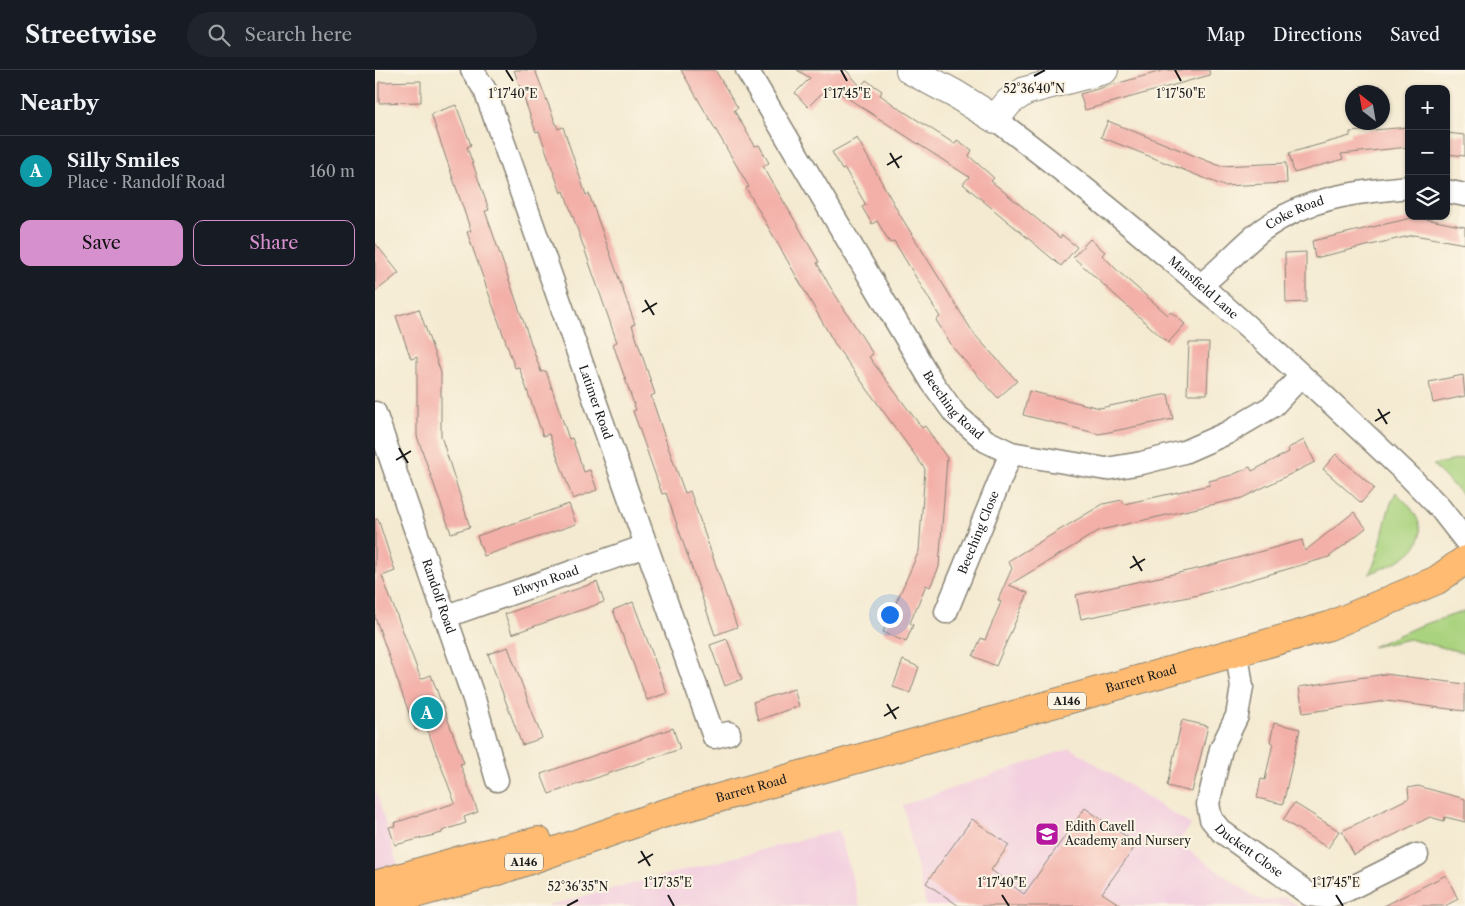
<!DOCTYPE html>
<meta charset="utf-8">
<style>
body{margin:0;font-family:"Libre Caslon Text",serif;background:#20242c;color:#f1f3f6}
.controls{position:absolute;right:15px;top:15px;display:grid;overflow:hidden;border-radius:10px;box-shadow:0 1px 4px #0004}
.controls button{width:45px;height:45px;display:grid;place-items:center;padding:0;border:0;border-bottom:1px solid #363941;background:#171b24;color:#f1f3f6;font:25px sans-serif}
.compass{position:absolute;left:970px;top:15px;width:45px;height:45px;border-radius:50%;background:#171b24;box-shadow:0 1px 4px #0004;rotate:329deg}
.you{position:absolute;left:514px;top:544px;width:18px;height:18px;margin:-12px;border:4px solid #fff;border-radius:50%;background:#1a73e8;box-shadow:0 0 0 8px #1a73e833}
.badge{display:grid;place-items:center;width:32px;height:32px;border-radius:50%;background:#d690ce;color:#fff;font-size:16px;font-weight:700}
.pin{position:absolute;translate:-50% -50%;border:2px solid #fff;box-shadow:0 1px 5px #0006}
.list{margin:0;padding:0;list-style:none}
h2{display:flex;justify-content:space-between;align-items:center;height:65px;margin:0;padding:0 20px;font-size:21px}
h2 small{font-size:16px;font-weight:400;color:#9ea1a6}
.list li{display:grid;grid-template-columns:32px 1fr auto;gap:15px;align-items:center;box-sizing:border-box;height:70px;padding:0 20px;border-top:1px solid #363941}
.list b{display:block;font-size:19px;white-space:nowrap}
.list p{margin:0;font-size:16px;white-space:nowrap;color:#9ea1a6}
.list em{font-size:16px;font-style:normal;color:#9ea1a6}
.actions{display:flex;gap:10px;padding:15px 20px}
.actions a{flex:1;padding:11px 0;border:1px solid #d690ce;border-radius:10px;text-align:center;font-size:18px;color:#d690ce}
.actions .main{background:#d690ce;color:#111}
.icon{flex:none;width:28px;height:28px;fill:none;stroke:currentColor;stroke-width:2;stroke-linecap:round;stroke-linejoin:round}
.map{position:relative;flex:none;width:1090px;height:836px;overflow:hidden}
header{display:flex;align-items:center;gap:30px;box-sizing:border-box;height:70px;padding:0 25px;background:#171b24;border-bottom:1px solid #363941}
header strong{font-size:24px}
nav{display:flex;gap:28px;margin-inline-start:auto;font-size:18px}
.search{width:350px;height:45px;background:#20242c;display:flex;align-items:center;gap:12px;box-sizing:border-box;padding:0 18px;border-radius:28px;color:#9ea1a6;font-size:19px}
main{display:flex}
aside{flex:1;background:#171b24}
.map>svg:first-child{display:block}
.built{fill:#f3cfdf}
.green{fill:#aad37f;stroke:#63784e}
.building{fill:#f3b0a9}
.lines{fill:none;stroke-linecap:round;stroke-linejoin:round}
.minor-casing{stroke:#888376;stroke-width:25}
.tertiary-casing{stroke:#888376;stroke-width:30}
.trunk-casing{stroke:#888376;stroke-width:30}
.minor{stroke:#fff;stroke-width:22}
.tertiary{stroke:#fff;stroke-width:28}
.trunk{stroke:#febb71;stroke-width:28}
.ticks{fill:none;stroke:#1c1c1c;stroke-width:2}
.labels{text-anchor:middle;stroke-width:4;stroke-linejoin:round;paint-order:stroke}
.shield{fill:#fcf5e5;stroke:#5f5d58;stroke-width:1}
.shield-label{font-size:11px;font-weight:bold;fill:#1c1c1c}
.street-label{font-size:12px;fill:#1c1c1c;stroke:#fcf5e5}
.poi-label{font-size:12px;fill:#1c1c1c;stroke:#fcf5e5;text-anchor:start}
.ticks-label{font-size:12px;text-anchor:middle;fill:#1c1c1c;stroke:#fcf5e5;stroke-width:4;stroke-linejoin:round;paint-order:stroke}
</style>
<header>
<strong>Streetwise</strong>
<div class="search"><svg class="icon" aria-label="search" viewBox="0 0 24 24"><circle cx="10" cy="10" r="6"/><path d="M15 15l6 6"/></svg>Search here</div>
<nav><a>Map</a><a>Directions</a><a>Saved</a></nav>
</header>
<main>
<aside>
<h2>Nearby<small></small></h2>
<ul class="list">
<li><span class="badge" style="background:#0f9aa8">A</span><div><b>Silly Smiles</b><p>Place · Randolf Road</p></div><em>160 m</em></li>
</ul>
<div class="actions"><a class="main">Save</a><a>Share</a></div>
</aside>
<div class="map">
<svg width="1090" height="836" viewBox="0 0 1090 836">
<rect width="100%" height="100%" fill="#fcf5e5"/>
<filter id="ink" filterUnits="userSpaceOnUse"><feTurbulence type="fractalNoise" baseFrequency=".02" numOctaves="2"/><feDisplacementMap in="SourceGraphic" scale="10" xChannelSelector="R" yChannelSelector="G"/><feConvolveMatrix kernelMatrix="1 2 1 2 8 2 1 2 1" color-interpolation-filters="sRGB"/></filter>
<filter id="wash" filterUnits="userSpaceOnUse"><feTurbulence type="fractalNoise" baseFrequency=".0096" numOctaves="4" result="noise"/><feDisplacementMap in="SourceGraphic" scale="20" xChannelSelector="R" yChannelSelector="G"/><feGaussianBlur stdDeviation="1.12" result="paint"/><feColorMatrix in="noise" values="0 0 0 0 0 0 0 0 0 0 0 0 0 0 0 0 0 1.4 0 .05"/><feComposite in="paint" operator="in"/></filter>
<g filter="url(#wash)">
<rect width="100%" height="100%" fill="#f4ead1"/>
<path class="built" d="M696,678L816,755L803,773L877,825L888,831L910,827L923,836H551L528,735Z
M0,717L24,800L0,805Z
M464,760L485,836H171Z"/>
<path class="green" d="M1090,388V428L1058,395Z
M1021,422C1027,429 1035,435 1039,443C1062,478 1019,494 994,504C1009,478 1007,448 1021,422Z
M1090,541V583L1034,569L997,577L1044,556Z"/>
<g id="blocks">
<path class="building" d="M139,0H160L183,59L188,57L211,125L214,124L260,254L257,255L280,324L276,326L293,377L310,423L315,421L362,557L340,565L291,423L287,424L258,341L261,340L238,274L242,272L189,121L186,123L164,61L161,62Z
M306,0H340L363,38L359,40L380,76L384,75L394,93L388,96L444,192L442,193L454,215L498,284L494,287L547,358L550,356L572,388L564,497L555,517L551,515L535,553L538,555L531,572L508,562L544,481L550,399L461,276L371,118L374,117Z
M422,0H471L486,17L491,10L507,21L505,25L525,39L580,74L582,70L597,80L594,86L619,108L616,111L685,168L687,165L702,177L686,196L588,114L594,107L454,16L433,37L420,23L435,8Z
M790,0H834L835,5L710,40L705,24Z
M46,11V32L4,33V12Z
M81,35L96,75L92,77L114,140L110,141L166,302L171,301L194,369L197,368L209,402L215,400L222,420L198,429L174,364L168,366L144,297L140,298L92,162L96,161L56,44Z
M733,51L845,96L911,93L912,113L849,116L726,67Z
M1034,57V77L966,84L968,89L919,103L914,83L975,66V62Z
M1071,63L1090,65V86L1071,84Z
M482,68L525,145L599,264L642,311L623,328L579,279L561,250L565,247L519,171L515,173L502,151L497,154L487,137L491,135L470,99L467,100L457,82Z
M1041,147L1090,157V174L1039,165L940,188L937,171Z
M715,169L730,182L727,185L745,203L793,245L796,242L810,254L793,273L698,187Z
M0,173L24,203L0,222Z
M931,182V232L911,233L910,183Z
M44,239L66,303V366L95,457L76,463L42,366V287L36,289L21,246Z
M814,273H834L832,324H812Z
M1088,305L1090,326L1058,333L1054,312Z
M654,321L725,338L793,324L798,349L724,364L648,345Z
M929,370L940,392L867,428L725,460L634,515L653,523L621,596L598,586L606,568L610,570L626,532L623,530L637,498L633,491L728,434L747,430L749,434L835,415L834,411L857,405L875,397L877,401L914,382L913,378Z
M961,384L999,418L986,433L948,399Z
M194,434L201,454L109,486L102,466Z
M979,442L991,458L954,487L823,525L706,549L701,525L826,498L927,470L930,481Z
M3,449L20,501L7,506L46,609L56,605L89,693L85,694L103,742L89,747L91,753L67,761V763L20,775L14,757L20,756L19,753L80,733L51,656L40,660L0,547V450Z
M222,512L229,532L137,564L130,544Z
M258,532L292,623L272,630L238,540Z
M352,569L367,609L350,616L335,575Z
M133,577L167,668L147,675L113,584Z
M528,590L544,597L535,623L518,617Z
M1010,604L1090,614V641L1011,631L928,643L924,617Z
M419,619L424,636L383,650L378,632Z
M807,650L833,656L817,722L792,716Z
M899,653L925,659L908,734L882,728L886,709L890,710L898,673L895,672Z
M298,658L305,679L174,724L166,704Z
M1043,716L1090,729V752L1070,747L1069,751L1055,747L979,785L967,761L1034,728L1033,718Z
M919,733L964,761L953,778L908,750Z
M710,738L762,774L727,823L747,836H584L551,813L597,749L634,775L616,800L649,824Z
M1071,805L1083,829L1070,836H1009Z"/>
</g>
</g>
<g filter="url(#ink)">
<use href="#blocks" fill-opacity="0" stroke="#888376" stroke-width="1"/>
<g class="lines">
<g class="minor-casing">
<g id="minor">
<path id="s1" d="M97,0L110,20L339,667L354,663"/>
<path id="s2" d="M372,0L557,312L580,344L611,371L636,383L731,399L767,393L809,382L852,363L898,336L926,306"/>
<path id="s3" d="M620,49C766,158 902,280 1034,406L1065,438L1090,470"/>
<path d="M1071,121L1090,125"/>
<path id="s4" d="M827,214C848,198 866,176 887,160C933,127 980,122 1034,117"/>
<path id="s5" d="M0,343L99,629L122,710"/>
<path id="s6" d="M571,542L636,383"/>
<path id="s7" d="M69,547L271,476"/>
<path id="s8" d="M862,583L867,617L862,646L846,679L833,734L836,749L846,761L935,825L951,827L972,820L1042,785"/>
</g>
</g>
<g class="tertiary-casing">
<path id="tertiary" d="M535,0L580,24L620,49L634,32L650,21L729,0"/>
</g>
<g class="trunk-casing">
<g id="trunk">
<path d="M0,815L96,787L163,771"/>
<path id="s9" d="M0,835L123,801L287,744L954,556L1062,510L1090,490"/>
</g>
</g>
<use href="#minor" class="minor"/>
<use href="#tertiary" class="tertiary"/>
<use href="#trunk" class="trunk"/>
</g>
</g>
<path class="ticks" d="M131,0L138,11M466,0L472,11M800,0L806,11M659,6L670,0M515,83L524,98M512,95L527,86M270,230L279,245M267,242L282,233M1003,339L1012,354M1000,351L1015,342M24,378L33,393M21,390L36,381M758,486L767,501M755,498L770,489M512,634L521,649M509,646L524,637M266,781L275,796M263,793L278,784M293,825L299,836M627,825L634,836M961,825L968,836M192,836L203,830"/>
<defs>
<g id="school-square" transform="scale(1.25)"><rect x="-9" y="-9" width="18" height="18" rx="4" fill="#b5179e" stroke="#fcf5e5"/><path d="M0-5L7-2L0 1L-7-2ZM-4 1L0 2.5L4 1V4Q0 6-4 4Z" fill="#fff"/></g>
</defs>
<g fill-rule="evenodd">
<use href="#school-square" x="672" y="764"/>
</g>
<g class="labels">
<g class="shield">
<rect x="673" y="622.5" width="38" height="17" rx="4"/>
<rect x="130" y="783.5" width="38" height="17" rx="4"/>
</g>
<g class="shield-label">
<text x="692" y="635">A146</text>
<text x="149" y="796">A146</text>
</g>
<g class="street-label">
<text dy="4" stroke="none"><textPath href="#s4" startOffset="118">Coke Road</textPath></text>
<text dy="4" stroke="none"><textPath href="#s3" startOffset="268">Mansfield Lane</textPath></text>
<text dy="4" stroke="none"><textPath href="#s1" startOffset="355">Latimer Road</textPath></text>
<text dy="4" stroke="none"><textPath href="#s2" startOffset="394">Beeching Road</textPath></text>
<text dy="4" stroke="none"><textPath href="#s6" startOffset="86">Beeching Close</textPath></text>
<text dy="4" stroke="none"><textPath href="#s7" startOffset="108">Elwyn Road</textPath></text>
<text dy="4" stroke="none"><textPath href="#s5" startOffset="194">Randolf Road</textPath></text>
<text dy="4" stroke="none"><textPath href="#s9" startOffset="799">Barrett Road</textPath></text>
<text dy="4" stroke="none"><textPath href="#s9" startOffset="394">Barrett Road</textPath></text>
<text dy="4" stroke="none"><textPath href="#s8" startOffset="222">Duckett Close</textPath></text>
</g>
<g class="poi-label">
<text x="690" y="761">Edith Cavell<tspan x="690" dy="14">Academy and Nursery</tspan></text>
</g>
</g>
<g class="ticks-label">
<text x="659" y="23">52°36'40"N</text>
<text x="138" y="28">1°17'40"E</text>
<text x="472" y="28">1°17'45"E</text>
<text x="806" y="28">1°17'50"E</text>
<text x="293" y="817">1°17'35"E</text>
<text x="627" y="817">1°17'40"E</text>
<text x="961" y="817">1°17'45"E</text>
<text x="203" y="821">52°36'35"N</text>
</g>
</svg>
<div class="controls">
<button>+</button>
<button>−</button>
<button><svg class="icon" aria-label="layers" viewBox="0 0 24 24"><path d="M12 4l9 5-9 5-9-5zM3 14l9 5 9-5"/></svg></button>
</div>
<svg class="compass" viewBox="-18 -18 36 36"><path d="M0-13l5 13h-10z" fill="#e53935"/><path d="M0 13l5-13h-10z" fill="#9ea1a6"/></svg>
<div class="you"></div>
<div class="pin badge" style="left:52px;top:643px;background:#0f9aa8">A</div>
</div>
</main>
